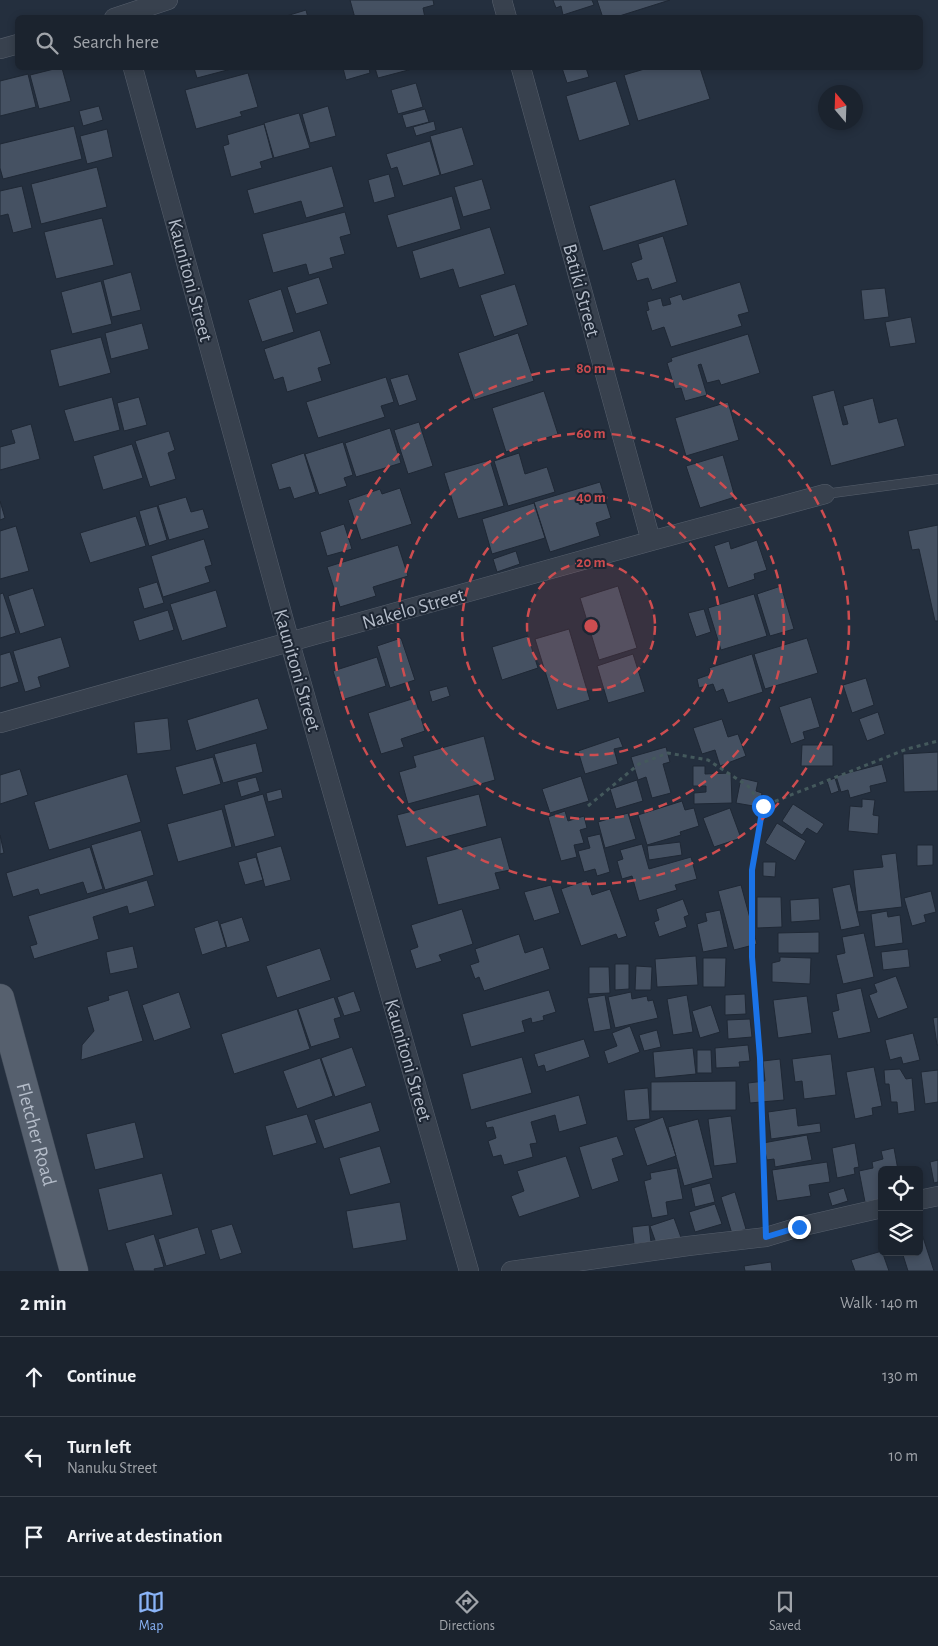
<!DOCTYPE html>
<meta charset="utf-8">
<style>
body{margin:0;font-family:"Alegreya Sans",sans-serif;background:#242b36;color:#f1f3f6}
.controls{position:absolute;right:15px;bottom:15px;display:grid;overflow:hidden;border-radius:8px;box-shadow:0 2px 8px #0003}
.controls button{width:45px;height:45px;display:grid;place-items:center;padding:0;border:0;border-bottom:1px solid #39404a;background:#1b232e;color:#f1f3f6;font:25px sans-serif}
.compass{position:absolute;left:818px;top:85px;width:45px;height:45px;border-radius:50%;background:#1b232e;box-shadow:0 2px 8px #0003;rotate:341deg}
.stop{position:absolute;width:15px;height:15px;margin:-11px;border:4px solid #1a73e8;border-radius:50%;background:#fff}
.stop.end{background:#1a73e8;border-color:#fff;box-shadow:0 1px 5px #0008}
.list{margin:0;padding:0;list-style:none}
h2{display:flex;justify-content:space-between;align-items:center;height:65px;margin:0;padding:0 20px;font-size:21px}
h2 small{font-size:16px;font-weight:400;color:#a0a4aa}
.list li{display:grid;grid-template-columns:32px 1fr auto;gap:15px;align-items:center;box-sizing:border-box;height:80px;padding:0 20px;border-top:1px solid #39404a}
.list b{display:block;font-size:19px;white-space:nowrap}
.list p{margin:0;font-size:16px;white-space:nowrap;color:#a0a4aa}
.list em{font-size:16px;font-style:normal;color:#a0a4aa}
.icon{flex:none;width:28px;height:28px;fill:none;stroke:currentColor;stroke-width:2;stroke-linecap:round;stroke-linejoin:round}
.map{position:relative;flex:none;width:938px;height:1271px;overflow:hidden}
.search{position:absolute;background:#1b232e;box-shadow:0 2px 8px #0003;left:15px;right:15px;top:15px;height:55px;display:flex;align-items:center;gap:12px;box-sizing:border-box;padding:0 18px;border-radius:8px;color:#a0a4aa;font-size:19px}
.sheet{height:305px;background:#1b232e}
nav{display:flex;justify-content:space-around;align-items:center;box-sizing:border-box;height:70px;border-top:1px solid #39404a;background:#1b232e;font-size:14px;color:#a0a4aa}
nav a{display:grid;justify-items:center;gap:2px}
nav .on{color:#8ab4f8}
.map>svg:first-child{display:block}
.building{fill:#455162;stroke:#1f2835}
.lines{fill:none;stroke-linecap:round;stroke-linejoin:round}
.service-casing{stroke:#565f6c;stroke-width:10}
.minor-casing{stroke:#565f6c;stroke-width:20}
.primary-casing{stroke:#414a57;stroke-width:29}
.path{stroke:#44595c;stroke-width:3;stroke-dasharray:4 4;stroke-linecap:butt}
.service{stroke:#38414e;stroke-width:9}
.minor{stroke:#38414e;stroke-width:19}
.primary{stroke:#56606e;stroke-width:28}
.route{stroke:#1a73e8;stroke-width:6}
.ring{fill:none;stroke:#ce4d50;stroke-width:2.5;stroke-dasharray:9 6}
.labels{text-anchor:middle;stroke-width:4;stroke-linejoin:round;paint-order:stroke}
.street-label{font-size:20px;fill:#b4bcc9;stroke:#1d2633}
.centre{fill:#ce4d50;stroke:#1d2633;stroke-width:2.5}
.ring-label{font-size:15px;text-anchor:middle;font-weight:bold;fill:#ce4d50;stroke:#1d2633;stroke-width:4;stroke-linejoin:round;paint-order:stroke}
</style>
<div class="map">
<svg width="938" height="1271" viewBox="0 0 938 1271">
<rect width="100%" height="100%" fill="#242f3e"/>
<path class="building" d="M350,0H433L434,5L423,8L425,18H355Z
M553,0H592L594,5L563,15L561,6L556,8Z
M597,0H670L613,18H603Z
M306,10L308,18H283V17Z
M58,68H62L71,101L39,109L30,75Z
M194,68H235L197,78Z
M343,68H369L370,73L346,80Z
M375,68H416L378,78Z
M562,68H586L589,77L567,83Z
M648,68H700L710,99L638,121L624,75Z
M248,73L258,107L240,112L242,116L196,129L185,90Z
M28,74L36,107L0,116V81Z
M616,81L630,125L579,141L566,96Z
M416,83L423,107L398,114L391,90Z
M99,106L103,120L83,126L79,111Z
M328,106L336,136L310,143L302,114Z
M425,109L429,122L406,128L402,115Z
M299,113L310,148L274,158L264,123Z
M434,121L436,130L416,136L413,127Z
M264,124L273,158L260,162L262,168L231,177L223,146L229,144L227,135Z
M74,126L82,159L3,179L0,168V144Z
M462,127L474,165L441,175L430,136Z
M107,129L113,157L87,164L80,136Z
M430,141L440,175L403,186L397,167L391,169L386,154Z
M332,166L344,207L306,218L301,201L254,214L247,190Z
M97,167L107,207L41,224L31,184Z
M389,174L395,197L374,203L368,180Z
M482,179L491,209L463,217L454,187Z
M675,179L688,225L603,251L589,206Z
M22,186L32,228L13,233L8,214L0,216V191Z
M452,196L461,229L397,248L387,215Z
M345,212L351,234L340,237L345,254L330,258L333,268L309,275L306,264L273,273L262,234Z
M102,218L114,265L56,279L44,232Z
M490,227L505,274L459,288L453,269L420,279L412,251Z
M663,236L677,282L652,290L648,278L637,281L631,263L642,259L638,244Z
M131,272L141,310L112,317L103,280Z
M319,277L328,304L296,314L287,287Z
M101,281L112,324L72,334L61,292Z
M740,282L749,312L738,315L742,326L671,347L664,327L652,331L646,311L649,310L647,302L661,298L663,306L671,304L669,298L681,294L683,300Z
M515,284L528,325L494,337L480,295Z
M885,288L889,317L864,320L861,290Z
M281,289L294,332L262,342L248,300Z
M911,317L916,343L890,347L885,322Z
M142,323L149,349L111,359L105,333Z
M320,330L331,364L318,368L322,381L287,392L283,377L274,380L264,349Z
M518,333L534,381L474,400L458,353Z
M748,334L760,373L721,385L719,380L707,383L701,364L698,365L707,395L685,401L681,388L675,389L667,363L672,361L671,358Z
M101,337L111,373L59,387L50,350Z
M408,374L417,400L399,406L390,379Z
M386,377L394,402L381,406L385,417L318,438L306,402Z
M834,390L843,425L848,424L843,406L873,398L879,423L897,418L905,446L831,466L812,396Z
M544,391L558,434L506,452L492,408Z
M112,397L120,430L74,442L64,410Z
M139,397L147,425L124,431L117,403Z
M728,402L739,440L686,456L675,418Z
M419,422L433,466L408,474L394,430Z
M31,424L40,459L0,470V447L15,443L11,430Z
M390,428L401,463L356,477L345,443Z
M169,431L175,450L168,453L176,479L150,487L135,441Z
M343,442L353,475L344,478L347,486L319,495L305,454Z
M132,444L143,478L103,490L93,456Z
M304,453L316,492L294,499L290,487L279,490L271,464Z
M519,453L525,474L547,467L555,492L508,506L494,461Z
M723,455L735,497L700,508L686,466Z
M490,460L504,506L458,519L444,473Z
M600,482L611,518L596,523L600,536L550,552L534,502Z
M400,488L412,524L361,540L348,500L380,489L382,494Z
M186,497L191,512L203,509L209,528L169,540L158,505Z
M0,501L5,518L0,520Z
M534,503L545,538L492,554L482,519Z
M157,506L167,540L149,546L139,511Z
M136,516L146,546L90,563L80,533Z
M344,524L352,549L327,556L320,532Z
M938,525V621H935L919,549L912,550L908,531Z
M16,526L29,571L0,579V531Z
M204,539L212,565L205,567L210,582L163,597L151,556Z
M757,540L767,570L754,574L755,579L728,588L714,546L729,541L731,549Z
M398,545L408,576L373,587L376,596L340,607L327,567Z
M516,551L520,564L497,572L493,559Z
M157,582L164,603L144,609L138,588Z
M618,586L637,648L599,660L580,598Z
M781,586L794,629L770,636L757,594Z
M33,588L45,626L20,634L8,596Z
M216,590L227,627L182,641L170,604Z
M3,593L16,633L0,638V594Z
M754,594L767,636L721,650L708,608Z
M704,609L711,632L696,637L688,613Z
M168,610L174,630L139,641L133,621Z
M569,629L590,700L557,710L535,639Z
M528,636L538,668L502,680L492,647Z
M61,637L70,667L38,677L41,687L25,692L13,651Z
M401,638L415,680L390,688L377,646Z
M807,638L818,673L765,689L754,654Z
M10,652L19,682L0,688V655Z
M633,654L645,692L608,703L597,666Z
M752,654L763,692L728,703L723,689L716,692L713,684L699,688L697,679L711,674L709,668Z
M377,657L386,686L342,700L333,671Z
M866,678L874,705L852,713L843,685Z
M447,686L450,696L432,702L429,691Z
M811,697L820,727L803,732L805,739L791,744L779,707Z
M258,698L268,729L196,751L187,720Z
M415,698L425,731L401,739L404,747L381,754L368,713Z
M878,712L885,734L867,741L859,719Z
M168,718L171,750L137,754L134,722Z
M722,719L728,737L738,734L746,756L720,766L715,750L702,754L693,728Z
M484,736L495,780L408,804L399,772L416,767L413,756Z
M619,737L623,747L614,749L618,764L585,774L578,751Z
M256,743L263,772L223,783L214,754Z
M802,745H833V766H801Z
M666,747L670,762L663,764L671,793L652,798L646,777L638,780L631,757Z
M938,752V791L904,792L903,754Z
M213,757L221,784L183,795L175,767Z
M882,764L887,782L870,786L871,792L850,798L848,790L841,792L836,776Z
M693,766H705V774L731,773L732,803L694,804V793L706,792V786H693Z
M20,769L28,795L0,804V775Z
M127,774L141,822L49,850L34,802Z
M581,776L589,801L550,813L542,789Z
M256,777L260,791L241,797L237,782Z
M741,778L758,782L756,791L762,793L759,807L736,803Z
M835,778L839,791L831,794L827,781Z
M637,780L643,801L616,809L610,789Z
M281,789L283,798L268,802L266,793Z
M263,794L275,836L235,847L224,805Z
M479,794L487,826L406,847L397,815Z
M862,799L875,800L873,815L879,816L878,834L848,831L850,806L862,807Z
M682,801L685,810L694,808L699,826L680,832L681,835L647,845L638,815Z
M793,804L824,824L817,834L807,828L802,835L782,821Z
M730,808L741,838L714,847L703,818Z
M222,809L232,847L178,862L167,824Z
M565,811L568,821L584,816L587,828L580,830L584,843L574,845L577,857L561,861L548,817Z
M628,813L636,839L605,848L598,822Z
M777,823L806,841L795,861L765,843Z
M141,830L154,875L105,890L91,845Z
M600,834L610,872L597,876L595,869L584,872L578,851L590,848L587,837Z
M0,835L4,853L0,854Z
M501,837L510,870L495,873L500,889L438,905L426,857Z
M680,842L682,855L649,860L647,846Z
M642,844L649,869L691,857L697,879L675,885L677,890L639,901L632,876L622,879L617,861L623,859L620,850Z
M917,845H933V865L917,866Z
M281,846L291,880L265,887L256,853Z
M90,847L103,889L87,894L83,882L40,895L38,889L13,897L6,873Z
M896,853L902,907L858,912L853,870L883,867L881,855Z
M256,857L263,880L245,885L238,862Z
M763,862H776L775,877L763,876Z
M147,880L155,906L129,914L127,906L93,917L99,939L34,959L30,946L37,944L28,916Z
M587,880L592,895L610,889L627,936L618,939L616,934L581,946L561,889Z
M850,884L860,926L841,930L832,888Z
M551,885L560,913L534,921L524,892Z
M741,885L757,944L734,950L718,891Z
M931,891L936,912L924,915L926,922L912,926L904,898Z
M757,897H781L782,927L757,928Z
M819,898L820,920L791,922L790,900Z
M683,899L689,915L684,917L687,927L659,937L654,922L659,920L656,909Z
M462,909L473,944L439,955L442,961L416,969L410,950L418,947L411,925Z
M720,910L728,947L703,952L697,924L707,921L705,913Z
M887,911L888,917L900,915L903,943L875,947L871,914Z
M242,917L250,941L227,948L220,924Z
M218,920L226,947L202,955L194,928Z
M819,932V953H778V933Z
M864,933L874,977L843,984L836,955L845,953L842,937Z
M519,934L525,953L543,947L550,969L484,991L479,977L475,979L470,965L479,962L475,949Z
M133,946L138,968L110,974L106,952Z
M320,948L331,980L277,998L266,966Z
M908,949L910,967L883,970L881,952Z
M696,956L698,985L657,987L655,959Z
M780,957L811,958L810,984L772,982V963L780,961Z
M703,958H726L725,987H703Z
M615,964H629V989L615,990Z
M636,966L652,967L651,990H635Z
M589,967H609L610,993L589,994Z
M896,976L908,1008L878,1019L869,995L877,992L874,984Z
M861,988L871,1032L838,1039L832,1012L839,1010L836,994Z
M128,990L143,1041L81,1060L82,1045L94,1031L87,1007L109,1000L108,996Z
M549,990L556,1012L543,1016L544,1020L532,1023L531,1018L522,1021L525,1032L471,1047L462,1014Z
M354,991L361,1011L344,1016L337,997Z
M179,992L191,1028L154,1041L142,1005Z
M631,992L632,999L647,996L648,1001L653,1000L658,1018L615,1028L608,997Z
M745,994L746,1014L725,1015V995Z
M605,995L611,1029L594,1032L587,998Z
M687,995L693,1032L673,1035L667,999Z
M807,996L812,1033L778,1038L773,1000Z
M334,997L341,1017L334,1019L340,1038L311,1047L298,1009Z
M711,1005L720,1032L700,1038L692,1011Z
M297,1009L310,1049L234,1074L221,1034Z
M938,1017V1045H937L933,1018Z
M750,1019L752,1037L728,1039L727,1020Z
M630,1026L640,1052L608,1064L604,1051L617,1046L612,1033Z
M657,1030L661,1047L644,1051L639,1035Z
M913,1033L920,1060L903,1064L901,1057L890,1060L885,1040Z
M584,1039L590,1057L546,1072L544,1065L538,1067L534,1054Z
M748,1045L750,1061L739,1062L740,1067L716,1068L715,1048Z
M352,1047L366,1086L335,1097L321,1058Z
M693,1048L696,1074L655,1078L653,1052Z
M697,1050H711L712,1073H697Z
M831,1054L836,1095L804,1099L802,1081L795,1082L792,1059Z
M522,1057L532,1093L471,1110L462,1074Z
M320,1058L333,1096L297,1109L283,1071Z
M780,1059L784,1100L750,1103L748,1083L765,1081L763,1061Z
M874,1067L882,1106L872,1108L873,1115L855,1119L846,1072Z
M900,1069L906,1079L912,1078L915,1111L898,1114L897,1102H891L889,1084H885L884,1070Z
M938,1070V1102L925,1104L921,1072Z
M736,1081V1110L651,1111V1082Z
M648,1088L650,1119L627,1121L624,1090Z
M579,1095L587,1124L559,1132L555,1115L531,1122L537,1143L530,1144L533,1157L504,1165L501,1155L493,1157L488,1141L496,1138L493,1127L487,1128L485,1122Z
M371,1102L380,1131L324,1149L314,1120Z
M796,1108L798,1126L820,1123L821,1132L771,1139L768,1112Z
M307,1114L317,1143L273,1156L265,1126Z
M731,1116L737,1163L714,1166L708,1119Z
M663,1117L676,1156L647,1166L634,1128Z
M698,1119L713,1178L684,1186L668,1127Z
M135,1122L144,1158L95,1170L86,1134Z
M807,1135L812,1160L775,1167L774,1159L767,1160L763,1143Z
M617,1136L624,1155L612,1159L619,1181L592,1190L579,1147Z
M855,1143L859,1167L854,1168L855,1174L837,1178L832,1148Z
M380,1146L391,1183L350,1195L339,1158Z
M894,1148L898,1170H882V1199L865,1202L859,1171L873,1168L872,1162L883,1159L881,1151Z
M566,1156L580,1197L519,1217L511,1196L524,1191L517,1171Z
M938,1160V1182L934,1183L930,1162Z
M827,1162L830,1182L809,1185L811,1196L777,1201L772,1170Z
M677,1168L683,1199L666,1202L668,1215L652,1218L644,1181L651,1179L650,1173Z
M162,1173L173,1215L108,1231L98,1189Z
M710,1183L715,1202L695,1207L691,1188Z
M844,1188L848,1201L832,1206L828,1193Z
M735,1192L746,1229L732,1234L721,1197Z
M400,1202L407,1240L353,1249L346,1211Z
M715,1204L722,1224L695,1232L689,1212Z
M674,1218L683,1243L657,1246L650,1226Z
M232,1224L242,1253L220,1260L211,1230Z
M649,1225L651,1242L634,1244L632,1227Z
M919,1225L934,1271H908L902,1252H919Z
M198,1227L206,1254L166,1266L158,1239Z
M154,1234L164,1267L154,1269L155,1271H134L125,1243Z
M882,1251L889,1271H855L851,1260Z
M771,1262L772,1271H745L744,1266Z"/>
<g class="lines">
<g class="service-casing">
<path id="service" d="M825,494L938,479"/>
</g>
<g class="minor-casing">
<path id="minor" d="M502,0L507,18
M114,18L168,0
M0,49L18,44
M133,68L290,643L469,1271
M521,68L651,541
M0,723L651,541L825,494
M919,1200L938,1196
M511,1271L688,1246L766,1237L799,1227L882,1208"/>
</g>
<g class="primary-casing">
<g id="primary">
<path id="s1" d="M0,998L74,1271"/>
</g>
</g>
<path class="path" d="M588,806L639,764L668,753L708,760L748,786L763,806
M765,1216L760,1058L752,957L753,870L763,806L907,749L938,741"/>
<use href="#service" class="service"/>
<use href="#minor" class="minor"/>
<use href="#primary" class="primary"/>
</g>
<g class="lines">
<path class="route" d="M763,806L752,870V957L760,1058L766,1237L799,1227"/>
</g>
<circle cx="591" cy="626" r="64" fill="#ce4d50" fill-opacity=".12"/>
<g class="ring">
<circle cx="591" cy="626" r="64"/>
<circle cx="591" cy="626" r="129"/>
<circle cx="591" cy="626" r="193"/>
<circle cx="591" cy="626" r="258"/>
</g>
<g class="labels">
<g class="street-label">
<text transform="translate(191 280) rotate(75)" y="7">Kaunitoni Street</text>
<text transform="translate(582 290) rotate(75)" y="7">Batiki Street</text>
<text transform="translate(413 608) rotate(-16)" y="7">Nakelo Street</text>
<text transform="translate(298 670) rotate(74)" y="7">Kaunitoni Street</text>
<text transform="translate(409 1060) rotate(74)" y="7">Kaunitoni Street</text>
<text dy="7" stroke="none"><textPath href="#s1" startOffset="141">Fletcher Road</textPath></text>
</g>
</g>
<circle cx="591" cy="626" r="8" class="centre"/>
<g class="ring-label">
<text x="591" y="373">80 m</text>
<text x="591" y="438">60 m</text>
<text x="591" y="502">40 m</text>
<text x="591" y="567">20 m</text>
</g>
</svg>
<div class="controls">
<button><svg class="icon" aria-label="locate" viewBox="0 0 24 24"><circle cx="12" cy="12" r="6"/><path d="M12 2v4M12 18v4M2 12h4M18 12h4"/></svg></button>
<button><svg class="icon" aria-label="layers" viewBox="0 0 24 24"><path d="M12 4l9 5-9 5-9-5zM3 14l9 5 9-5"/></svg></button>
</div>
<svg class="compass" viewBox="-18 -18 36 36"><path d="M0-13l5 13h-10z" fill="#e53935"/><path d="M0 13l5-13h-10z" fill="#a0a4aa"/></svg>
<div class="stop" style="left:763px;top:806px"></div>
<div class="stop end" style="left:799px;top:1227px"></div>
<div class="search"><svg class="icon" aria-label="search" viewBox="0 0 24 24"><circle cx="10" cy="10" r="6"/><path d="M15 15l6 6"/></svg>Search here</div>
</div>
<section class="sheet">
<h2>2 min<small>Walk · 140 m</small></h2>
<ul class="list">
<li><svg class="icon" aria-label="ahead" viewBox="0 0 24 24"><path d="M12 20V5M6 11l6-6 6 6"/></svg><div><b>Continue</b></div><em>130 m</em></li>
<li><svg class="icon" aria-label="left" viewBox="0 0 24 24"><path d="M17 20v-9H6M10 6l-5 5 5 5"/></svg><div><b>Turn left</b><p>Nanuku Street</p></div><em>10 m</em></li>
<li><svg class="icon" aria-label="arrive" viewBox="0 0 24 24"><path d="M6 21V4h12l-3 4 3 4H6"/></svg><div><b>Arrive at destination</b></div></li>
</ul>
</section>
<nav>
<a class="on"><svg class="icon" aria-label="map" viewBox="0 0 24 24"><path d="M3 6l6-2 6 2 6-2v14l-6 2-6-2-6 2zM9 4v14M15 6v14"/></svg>Map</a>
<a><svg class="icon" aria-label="directions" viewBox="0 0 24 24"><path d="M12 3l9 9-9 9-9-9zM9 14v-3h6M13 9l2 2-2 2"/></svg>Directions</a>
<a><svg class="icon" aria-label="saved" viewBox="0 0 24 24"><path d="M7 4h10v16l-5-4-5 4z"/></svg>Saved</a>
</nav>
